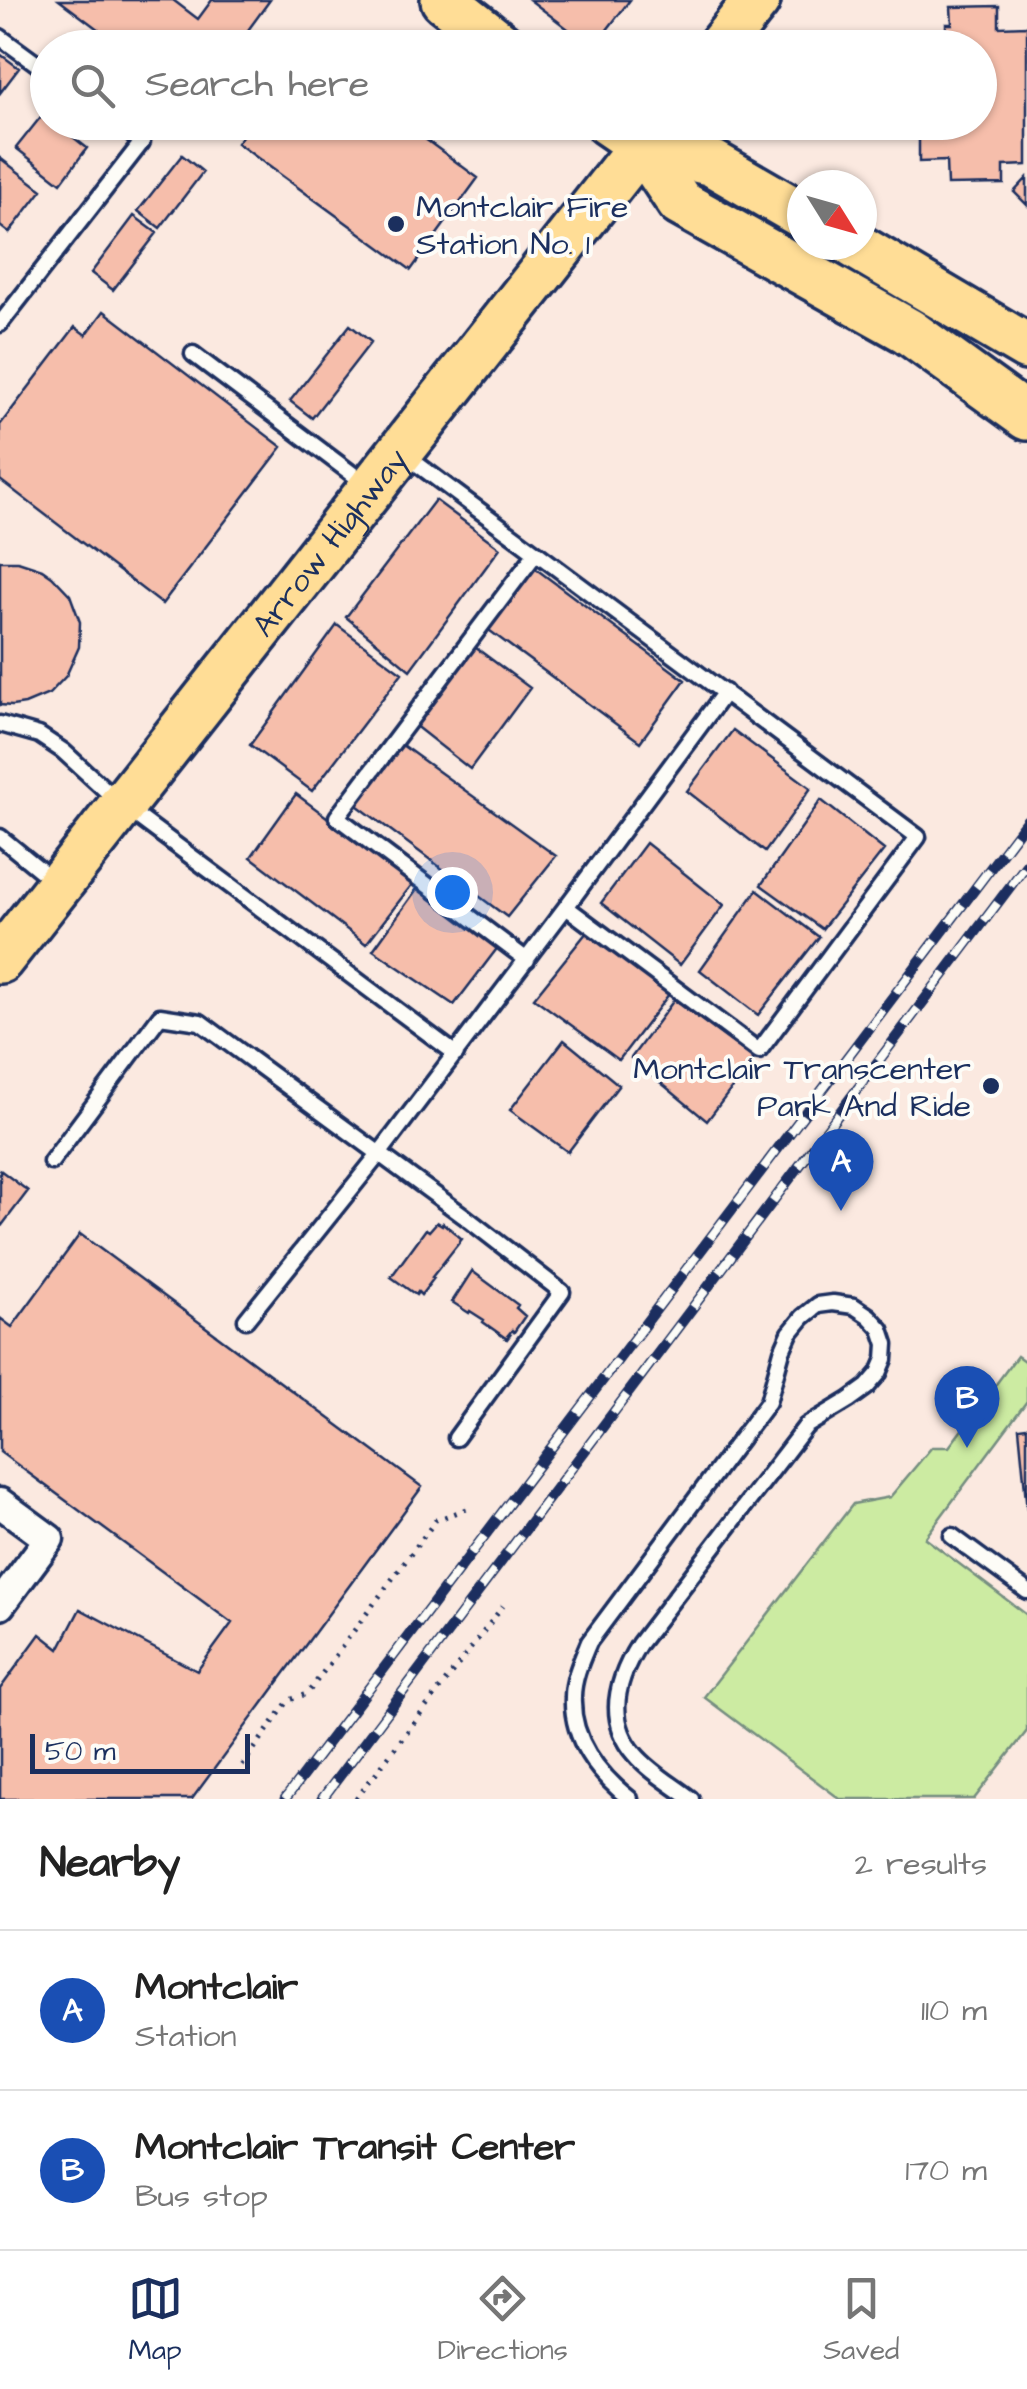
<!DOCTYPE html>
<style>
body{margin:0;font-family:"Architects Daughter",sans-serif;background:#f6f6f6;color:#222}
.compass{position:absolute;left:787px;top:170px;width:90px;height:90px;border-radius:50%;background:#fff;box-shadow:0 2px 8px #0004;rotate:127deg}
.scale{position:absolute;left:30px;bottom:25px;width:220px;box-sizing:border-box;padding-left:10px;border:5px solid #1b2f5e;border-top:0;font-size:28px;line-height:35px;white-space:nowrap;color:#1b2f5e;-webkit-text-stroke:8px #fdfcf7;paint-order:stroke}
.you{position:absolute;left:452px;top:892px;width:35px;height:35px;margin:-25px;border:8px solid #fff;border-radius:50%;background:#1a73e8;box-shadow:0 0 0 15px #1a73e833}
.badge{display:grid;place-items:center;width:65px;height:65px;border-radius:50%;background:#1b2f5e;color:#fff;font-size:32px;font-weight:700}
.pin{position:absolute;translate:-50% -82px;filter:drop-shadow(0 2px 5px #0008)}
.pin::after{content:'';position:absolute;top:52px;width:35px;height:30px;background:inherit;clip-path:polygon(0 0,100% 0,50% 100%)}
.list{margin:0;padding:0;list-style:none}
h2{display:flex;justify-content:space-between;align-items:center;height:130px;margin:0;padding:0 40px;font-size:42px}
h2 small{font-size:32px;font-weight:400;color:#767676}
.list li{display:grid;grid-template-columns:65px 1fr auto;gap:30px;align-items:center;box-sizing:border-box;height:160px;padding:0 40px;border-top:2px solid #e0e0e0}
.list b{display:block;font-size:38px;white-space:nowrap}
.list p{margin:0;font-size:32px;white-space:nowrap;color:#767676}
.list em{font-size:32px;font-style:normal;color:#767676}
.icon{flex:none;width:55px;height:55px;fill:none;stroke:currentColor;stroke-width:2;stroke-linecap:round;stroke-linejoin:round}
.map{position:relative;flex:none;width:1027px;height:1799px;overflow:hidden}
.search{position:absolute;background:#fff;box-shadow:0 2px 8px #0004;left:30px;right:30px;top:30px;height:110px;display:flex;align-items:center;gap:25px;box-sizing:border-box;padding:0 35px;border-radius:55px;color:#767676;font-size:38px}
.sheet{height:450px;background:#fff}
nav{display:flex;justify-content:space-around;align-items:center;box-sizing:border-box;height:140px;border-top:2px solid #e0e0e0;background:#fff;font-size:28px;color:#767676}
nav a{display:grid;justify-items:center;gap:5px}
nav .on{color:#1b2f5e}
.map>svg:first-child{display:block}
.green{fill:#cceba2;stroke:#748d80;stroke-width:2.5}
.building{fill:#f6beab;stroke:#1b2f5e;stroke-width:2.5}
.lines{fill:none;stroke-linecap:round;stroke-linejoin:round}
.lane-casing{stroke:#1b2f5e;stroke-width:21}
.street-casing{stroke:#1b2f5e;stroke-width:35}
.primary-casing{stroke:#1b2f5e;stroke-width:52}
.path{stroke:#1b2f5e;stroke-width:5;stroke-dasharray:2.5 8;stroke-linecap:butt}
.lane{stroke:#fdfcf7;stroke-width:14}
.street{stroke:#fdfcf7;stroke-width:28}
.primary{stroke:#ffdd96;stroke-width:45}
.rail-casing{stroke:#1b2f5e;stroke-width:11}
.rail{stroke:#fdfcf7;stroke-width:8;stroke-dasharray:22;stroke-linecap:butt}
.poi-dot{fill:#1b2f5e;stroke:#fdfcf7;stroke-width:4}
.labels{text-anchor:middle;stroke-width:8;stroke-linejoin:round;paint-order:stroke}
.poi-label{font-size:32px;fill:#1b2f5e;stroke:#fdfcf7;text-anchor:start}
.street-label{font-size:32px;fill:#1b2f5e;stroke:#fdfcf7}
</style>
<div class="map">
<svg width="1027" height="1799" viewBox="0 0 1027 1799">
<rect width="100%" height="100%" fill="#fbe9e0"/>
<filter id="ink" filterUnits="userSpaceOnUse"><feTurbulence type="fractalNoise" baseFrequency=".01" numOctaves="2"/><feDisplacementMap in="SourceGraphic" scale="20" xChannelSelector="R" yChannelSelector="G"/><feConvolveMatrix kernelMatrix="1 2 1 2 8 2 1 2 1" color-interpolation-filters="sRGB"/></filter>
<g filter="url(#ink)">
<path class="green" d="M1017,1356L1027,1363V1401L925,1538L1027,1615V1731L974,1799H840L704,1697L853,1504L890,1497L932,1447H949Z"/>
<path class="building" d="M59,0H173L198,19L212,0H270L235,48H123Z
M530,0H630L593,48Z
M999,6V27L1027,26V165L1004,166V184L947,185L946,161L919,162V129H934L933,122H980V48H924V32H946V24H952L951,7Z
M0,54L19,68L0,93Z
M43,114L48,118V122H54L87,148L61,183L16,148Z
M252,122H402L478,178L411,270L237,143Z
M182,155L203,172L160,228L138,211Z
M0,158L42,190L9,233L0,226Z
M1027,178V205L1014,192Z
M134,216L157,233L113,290L91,273Z
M104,311L282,447L162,604L0,480V425L75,327L86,335Z
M350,325L371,342L312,418L290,401Z
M435,500L500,548L410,670L346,617Z
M0,561H18L42,569L52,576L70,595L80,622L79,647L66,676L49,694L25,704L12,706L0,705Z
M528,563L685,680L640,742L486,628Z
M337,625L402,673L312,791L250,745Z
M468,642L530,688L470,769L409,721Z
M733,730L811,788L765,852L687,791Z
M395,740L556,856L507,917L350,800Z
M296,794L414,882L366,944L251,857Z
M821,800L884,850L822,929L761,885Z
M646,843L724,905L680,965L601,903Z
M419,886L499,946L454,1005L373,950Z
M757,890L819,937L758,1015L700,970Z
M587,932L669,994L619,1060L534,998Z
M674,1000L754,1059L707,1121L631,1058Z
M564,1040L619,1085L568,1152L510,1110Z
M0,1170L28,1191L0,1228Z
M437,1222L442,1225L443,1223L462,1239L432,1277L434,1278L421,1295L418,1292L416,1295L391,1277L426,1229L429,1231Z
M80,1234L422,1487L192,1799H0V1689L40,1634L59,1649L80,1609L197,1671L232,1623L0,1452V1318L12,1327Z
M472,1271L518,1305L516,1308L525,1316L514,1332L512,1330L508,1335H510L507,1339L483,1322L484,1320L470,1311L469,1313L452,1302Z
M1027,1427V1510L1019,1428Z"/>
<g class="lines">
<g class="lane-casing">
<path id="lane" d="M0,37L48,72
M0,324L142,142L115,122
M193,354L367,485
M0,724L39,735L63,751L122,805L456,1054
M0,837L55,882
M566,907L725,692
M527,960L337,817L536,553
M51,1162L160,1016L200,1022L464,1216L562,1292L456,1438
M246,1320L379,1154L566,907L759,1051L918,837L405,455
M952,1536L1027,1591
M630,1799C598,1774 571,1739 573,1697C573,1678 582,1659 589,1642L768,1402L782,1351L790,1333L803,1317L818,1305L833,1303L854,1306L869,1316L881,1329L886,1344L885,1359L879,1373L867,1387L849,1400L806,1426L639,1644C617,1679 605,1719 635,1754C650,1772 673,1785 691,1799"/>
</g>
<g class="street-casing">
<path id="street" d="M0,1503L49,1539L0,1605"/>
</g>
<g class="primary-casing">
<g id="primary">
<path d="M444,0L505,48"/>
<path d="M719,48L757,0"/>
<path d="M607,122L642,146L712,163L802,215"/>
<path d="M642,146L680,203L908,331L1027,417"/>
<path d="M854,245L1027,347"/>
<path id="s1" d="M0,960L660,122"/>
</g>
</g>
<path class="path" d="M242,1766L289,1700L307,1694L436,1520L467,1509
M356,1799L503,1606"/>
<use href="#lane" class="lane"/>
<use href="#street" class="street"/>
<use href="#primary" class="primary"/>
<g class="rail-casing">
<path id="rail" d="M285,1799L1027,820
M322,1799L1027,864"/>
</g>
<use href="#rail" class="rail"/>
</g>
</g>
<g class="poi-dot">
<circle cx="396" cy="224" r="10"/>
<circle cx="991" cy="1086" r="10"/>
</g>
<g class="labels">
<g class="poi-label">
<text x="416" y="217">Montclair Fire<tspan x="416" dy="37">Station No. 1</tspan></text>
<text x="971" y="1079" text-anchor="end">Montclair Transcenter<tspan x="971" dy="37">Park And Ride</tspan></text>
</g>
<g class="street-label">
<text dy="11" stroke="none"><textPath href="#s1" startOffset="532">Arrow Highway</textPath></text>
</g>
</g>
</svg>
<svg class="compass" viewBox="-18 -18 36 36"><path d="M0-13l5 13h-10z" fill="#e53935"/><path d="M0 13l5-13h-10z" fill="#767676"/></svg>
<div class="scale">50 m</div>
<div class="you"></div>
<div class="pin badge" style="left:841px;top:1211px;background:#1a4fb4">A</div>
<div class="pin badge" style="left:967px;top:1448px;background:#1a4fb4">B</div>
<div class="search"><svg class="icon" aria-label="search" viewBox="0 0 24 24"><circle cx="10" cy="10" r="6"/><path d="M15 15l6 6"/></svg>Search here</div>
</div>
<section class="sheet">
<h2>Nearby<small>2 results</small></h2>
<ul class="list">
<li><span class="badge" style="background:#1a4fb4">A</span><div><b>Montclair</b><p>Station</p></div><em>110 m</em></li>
<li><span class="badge" style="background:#1a4fb4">B</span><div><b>Montclair Transit Center</b><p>Bus stop</p></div><em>170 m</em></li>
</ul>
</section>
<nav>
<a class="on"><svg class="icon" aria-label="map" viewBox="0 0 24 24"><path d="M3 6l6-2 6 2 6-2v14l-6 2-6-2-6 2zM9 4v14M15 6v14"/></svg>Map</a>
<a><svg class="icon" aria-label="directions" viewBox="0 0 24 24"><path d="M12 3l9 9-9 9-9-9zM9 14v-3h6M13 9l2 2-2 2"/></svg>Directions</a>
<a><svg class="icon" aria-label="saved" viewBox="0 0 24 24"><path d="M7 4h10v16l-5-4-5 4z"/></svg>Saved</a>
</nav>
